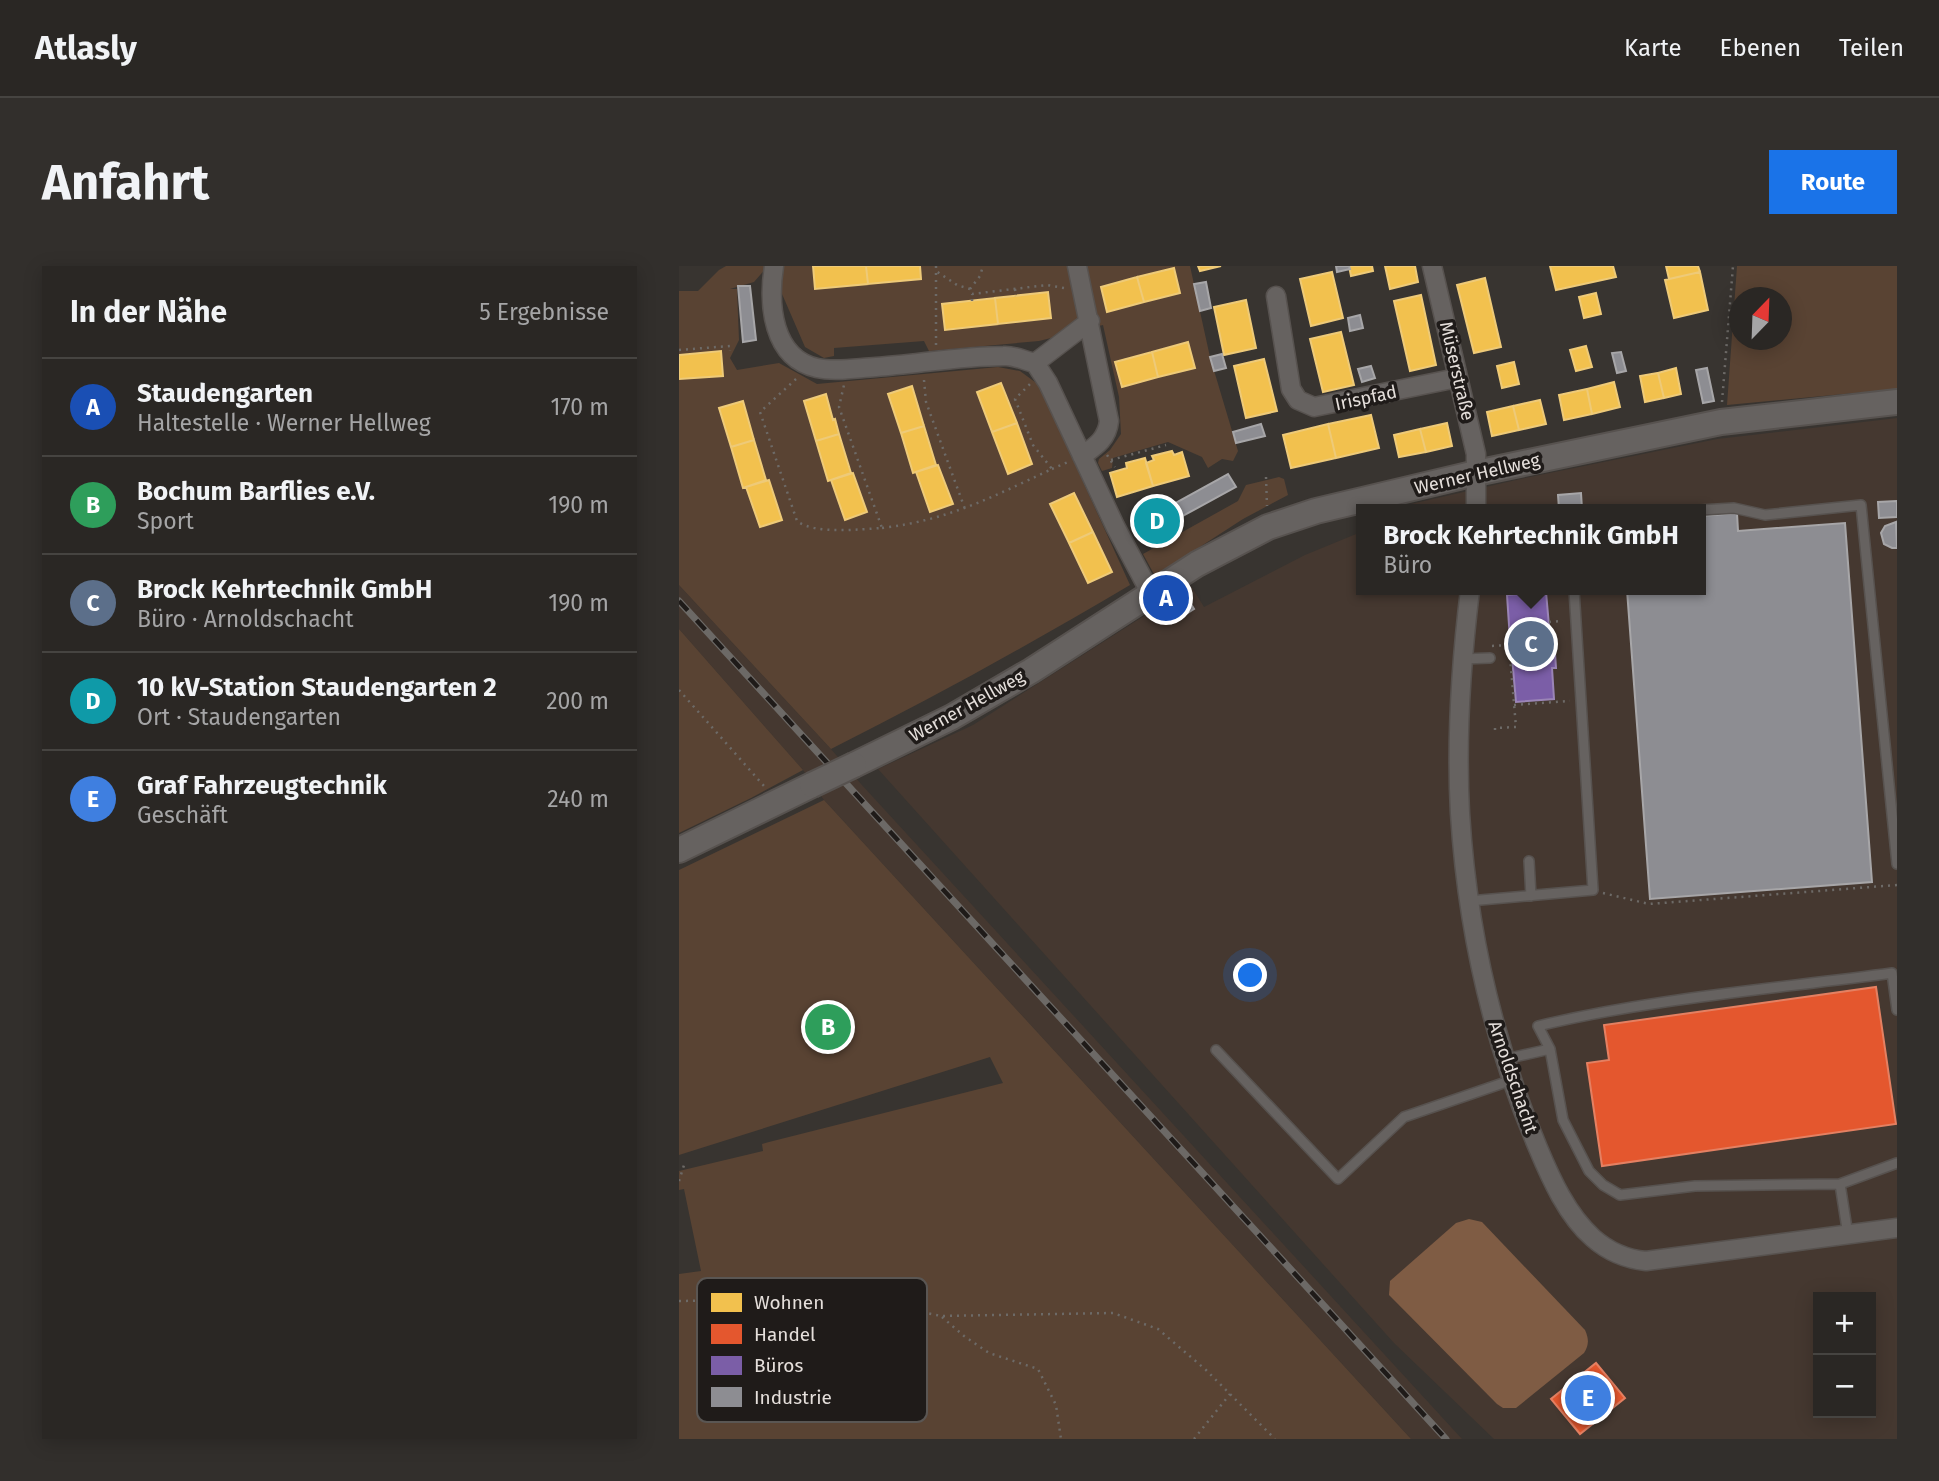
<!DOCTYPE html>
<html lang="de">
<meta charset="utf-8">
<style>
body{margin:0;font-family:"Fira Sans",sans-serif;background:#322f2c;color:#f1f3f6}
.controls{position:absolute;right:21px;bottom:21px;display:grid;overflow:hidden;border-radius:0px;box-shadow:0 4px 18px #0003}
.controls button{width:63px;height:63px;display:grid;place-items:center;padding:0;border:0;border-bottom:2px solid #464441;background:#2a2724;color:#f1f3f6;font:35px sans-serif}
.compass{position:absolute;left:1050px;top:21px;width:63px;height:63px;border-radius:50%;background:#2a2724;box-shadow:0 4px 18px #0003;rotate:23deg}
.you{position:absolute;left:572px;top:710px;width:24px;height:24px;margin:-18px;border:5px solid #fff;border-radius:50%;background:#1a73e8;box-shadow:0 0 0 10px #1a73e833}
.badge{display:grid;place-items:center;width:46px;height:46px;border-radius:50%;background:#1a73e8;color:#fff;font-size:23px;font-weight:700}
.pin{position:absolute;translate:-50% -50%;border:4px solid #fff;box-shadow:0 2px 7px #0006}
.popup{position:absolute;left:677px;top:238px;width:350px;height:91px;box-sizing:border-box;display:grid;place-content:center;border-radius:0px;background:#2a2724;filter:drop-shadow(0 2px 5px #0005);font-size:23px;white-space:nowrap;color:#a5a5a6}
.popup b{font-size:26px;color:#f1f3f6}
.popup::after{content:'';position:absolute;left:50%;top:100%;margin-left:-14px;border:14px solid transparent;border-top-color:#2a2724}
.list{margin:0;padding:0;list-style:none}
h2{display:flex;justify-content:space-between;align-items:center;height:91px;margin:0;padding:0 28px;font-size:30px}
h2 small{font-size:23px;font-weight:400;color:#a5a5a6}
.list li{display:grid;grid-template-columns:46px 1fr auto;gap:21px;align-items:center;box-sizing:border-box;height:98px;padding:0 28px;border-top:2px solid #464441}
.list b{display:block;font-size:26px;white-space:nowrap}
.list p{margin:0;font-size:23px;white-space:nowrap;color:#a5a5a6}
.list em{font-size:23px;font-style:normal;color:#a5a5a6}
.map{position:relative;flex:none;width:1218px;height:1173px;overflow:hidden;border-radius:0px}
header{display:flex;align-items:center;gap:42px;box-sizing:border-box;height:98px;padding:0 35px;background:#2a2724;border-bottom:2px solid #464441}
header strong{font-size:33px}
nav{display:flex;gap:38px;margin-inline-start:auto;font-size:24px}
.intro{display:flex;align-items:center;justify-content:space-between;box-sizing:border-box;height:168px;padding:0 42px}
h1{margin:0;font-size:49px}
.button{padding:18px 32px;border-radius:0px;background:#1a73e8;color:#fff;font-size:24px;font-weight:700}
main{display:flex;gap:42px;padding:0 42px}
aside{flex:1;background:#2a2724;border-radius:0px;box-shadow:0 4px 18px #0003}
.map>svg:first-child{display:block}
.built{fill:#453830;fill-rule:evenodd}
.green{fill:#594333;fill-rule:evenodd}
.water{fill:#7f5c44}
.homes{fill:#f2c14e;stroke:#eeca78;stroke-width:2}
.shops{fill:#e4572e;stroke:#e48062;stroke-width:2}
.offices{fill:#7b5ea7;stroke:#9b85b7;stroke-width:2}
.industry{fill:#8d8d92;stroke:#a7a6a8;stroke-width:2}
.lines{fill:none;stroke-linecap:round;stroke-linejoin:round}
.service-casing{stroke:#57524f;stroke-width:12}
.minor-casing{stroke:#57524f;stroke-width:21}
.secondary-casing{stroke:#57524f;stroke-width:28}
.path{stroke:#6d6a67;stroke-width:2.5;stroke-dasharray:2 5;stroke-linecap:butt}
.service{stroke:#666260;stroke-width:9}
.minor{stroke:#666260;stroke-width:18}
.secondary{stroke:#666260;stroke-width:24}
.rail-casing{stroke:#6c6966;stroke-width:7}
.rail{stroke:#1f1b19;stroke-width:4.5;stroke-dasharray:13;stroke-linecap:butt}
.secondary-bridge-casing{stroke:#57524f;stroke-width:28;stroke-linecap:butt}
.secondary-bridge{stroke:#666260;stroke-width:24}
.labels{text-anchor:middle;stroke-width:7;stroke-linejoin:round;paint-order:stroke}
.street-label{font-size:18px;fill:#e5dfdb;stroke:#1f1b19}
.key{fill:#1f1b19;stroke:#5a5653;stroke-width:2}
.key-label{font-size:19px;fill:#e5dfdb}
</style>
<header>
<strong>Atlasly</strong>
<nav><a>Karte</a><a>Ebenen</a><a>Teilen</a></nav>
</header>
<div class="intro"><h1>Anfahrt</h1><a class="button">Route</a></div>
<main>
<aside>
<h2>In der Nähe<small>5 Ergebnisse</small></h2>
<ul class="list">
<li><span class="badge" style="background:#1a4fb4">A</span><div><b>Staudengarten</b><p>Haltestelle · Werner Hellweg</p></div><em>170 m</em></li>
<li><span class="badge" style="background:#2e9e5b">B</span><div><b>Bochum Barflies e.V.</b><p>Sport</p></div><em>190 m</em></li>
<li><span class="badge" style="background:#5c6f8a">C</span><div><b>Brock Kehrtechnik GmbH</b><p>Büro · Arnoldschacht</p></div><em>190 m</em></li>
<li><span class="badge" style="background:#0f9aa8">D</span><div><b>10 kV-Station Staudengarten 2</b><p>Ort · Staudengarten</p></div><em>200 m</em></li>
<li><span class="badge" style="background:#3f7fe0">E</span><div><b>Graf Fahrzeugtechnik</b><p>Geschäft</p></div><em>240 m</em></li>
</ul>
</aside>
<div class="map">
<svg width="1218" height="1173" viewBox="0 0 1218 1173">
<rect width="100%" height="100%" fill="#383430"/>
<path class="built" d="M1218,152V1173H815L715,1077L199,503L294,459L512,320L525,341L626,289L682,266V324H1022V243H710L846,212L1038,173ZM1139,1031H1192V1147H1139Z
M0,319L152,483L182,518L783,1173H732L145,534L124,504L0,363Z"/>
<path class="green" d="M47,0H89L75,16L51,23H58L60,74L51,92L58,104L100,97L138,118L319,101L341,105L360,119L451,319C353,377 254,432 152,483L0,319V25H19L40,4Z
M95,0H511L531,91L559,185L554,195L543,193L529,202L523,191L489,176L434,192L433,202L423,205L419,197L420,193L431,184L442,168L440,131L424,59L360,75L250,85L245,75L155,82V90L145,92L126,81L100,21Z
M1058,0H1218V123L1048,139ZM1060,32H1102V74H1060Z
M600,211L605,213L609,229L564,253L476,310L464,288L559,235L567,219Z
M0,363L124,504L72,532L0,567Z
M145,534L732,1173H0V1008L22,1005L5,923L0,924V905L84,885L83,878L90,876L324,817L311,791L0,889V604Z"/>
<path class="water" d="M790,953L803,956L906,1064C910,1073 910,1079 905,1087L837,1142H824L818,1138L710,1029L711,1015L777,957Z"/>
<path class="homes" d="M134,0H187L189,18L136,23Z
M187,0H241L242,13L189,18Z
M519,0H542L521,5Z
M670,0H693L694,5L672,10Z
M706,0H736L739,16L711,23Z
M871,0H934L937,11L877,24Z
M987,0H1019L1021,6L990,13Z
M495,2L501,27L465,36L458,11Z
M653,6L664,52L632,60L621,13Z
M1021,6L1029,44L995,52L986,14Z
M458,11L465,36L428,46L422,21Z
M806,12L822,81L795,87L778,19Z
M369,26L372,52L319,58L316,32Z
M917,27L922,48L905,52L900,31Z
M742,29L757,99L731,105L715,35Z
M316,32L319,58L266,64L263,38Z
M567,34L577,82L545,89L535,41Z
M662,66L675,119L644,126L631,73Z
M509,76L516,102L479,111L473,86Z
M907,80L913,101L897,105L891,84Z
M42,85L44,110L0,113V89Z
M473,86L479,111L443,121L436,96Z
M585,93L598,145L567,152L555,100Z
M835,96L840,118L823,122L818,100Z
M997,102L1002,128L985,132L979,107Z
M979,107L985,132L966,136L961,110Z
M935,116L941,141L913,148L908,123Z
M322,117L338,157L313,166L298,126Z
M233,120L245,160L222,167L209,128Z
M908,123L913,148L885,154L880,129Z
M147,128L154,154L156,153L160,168L137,175L125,135Z
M861,134L867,158L840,164L834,140Z
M64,135L75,174L52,181L40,142Z
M834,140L840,164L813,170L808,146Z
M692,149L700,182L657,192L649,158Z
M338,157L353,198L329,208L313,166Z
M768,157L773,180L747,186L741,163Z
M649,158L657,192L612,202L604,169Z
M245,160L257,199L234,207L222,167Z
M741,163L747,186L720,191L715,169Z
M160,168L172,207L149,215L137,175Z
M75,174L87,214L64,222L52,181Z
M493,185L495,189L503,186L510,210L474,220L467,197L475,194L473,190Z
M466,192L474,220L438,231L431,207L448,202L447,197Z
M259,199L274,238L251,246L237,206Z
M174,207L188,246L166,254L152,214Z
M90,214L103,254L81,261L67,221Z
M395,227L414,266L390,277L371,238Z
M482,245L489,258L475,266L467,252Z
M414,266L433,306L409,317L390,277Z"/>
<path class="shops" d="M1197,721L1217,858L923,900L908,797L930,794L925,759Z
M917,1097L946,1132L901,1168L872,1133Z"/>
<path class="offices" d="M867,326L871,371H864L866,388L876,387L877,402H873L875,433L837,436L833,391H840L838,374H831L828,329Z"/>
<path class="industry" d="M657,0H670L671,3L658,6Z
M527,16L532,42L521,45L515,18Z
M59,20H71L77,74L64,76Z
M681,49L684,62L671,65L669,52Z
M942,86L947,105L938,107L933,87Z
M543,88L547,102L535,105L531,91Z
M692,100L696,112L683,116L679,103Z
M1028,102L1035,135L1024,137L1017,104Z
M582,158L586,170L557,177L554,166Z
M549,208L557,221L489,258L482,245Z
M902,227L903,243H880L879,229Z
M1218,235V251L1200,252L1199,236Z
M1058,247L1059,265L1166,257L1193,616L971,633L948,324H1022V250Z
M1217,256L1218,282H1213L1205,278L1202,267L1206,260Z
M509,333L515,343L493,357L487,348Z"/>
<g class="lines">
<g class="service-casing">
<path id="service" d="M1022,244L1055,242L1086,249L1182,239L1218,598
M784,393L811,392
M850,595L852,630
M790,635L914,624L895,324
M1218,744L1213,707C1095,723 975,732 859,760L871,783L884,854L910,905L924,919L941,929L1016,920L1161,918L1218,897
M537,784L659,913L725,851L833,814
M826,793L871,783
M1161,918L1169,969"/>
</g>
<g class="minor-casing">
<path id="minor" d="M95,0C89,38 93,92 138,102C156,106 178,102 197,101C239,98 282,90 325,90C335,89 346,95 356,97L369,117L436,260L472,328
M398,0L430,155C428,173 417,180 403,190
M753,0L797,188V243
M597,30L612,123L619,134L635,141L778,112
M356,97L411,55
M791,324C782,397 777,473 781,547C788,662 814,776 859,882C872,913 888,949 914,972C930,986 946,993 967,995L1218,962"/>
</g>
<g class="secondary-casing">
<path id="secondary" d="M175,499L273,451L352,405L518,298L589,261L637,245L797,207L1042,156L1218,136
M0,584L133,519"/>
</g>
<path class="path" d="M257,0V5L278,19L291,23L293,28L368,19L385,22
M291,23L301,10L304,0
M336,23L337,30
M293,35V28
M257,79V5
M0,84L51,80V85
M117,113L81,146L118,255C136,269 181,263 203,262L160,141L165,119
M245,114L247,136L286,243
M1043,136L1054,0
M428,189L436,201
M432,194L487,179
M373,203L389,196
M587,211L588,240
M203,262C270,254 313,231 373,203L354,179L336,133L352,117
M870,356L884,355
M813,380L828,379L839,382
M0,424L85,520
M835,439L891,435
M816,464V462L837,461L830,379
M924,627L970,638L1218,619
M0,915L6,896
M0,1035L58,1034L90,1037L102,1042L139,1040L229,1043L262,1050L434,1047L479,1063L527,1104L596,1173
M263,1051L285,1070L310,1087L359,1103L377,1139L382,1173
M515,1173L551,1128"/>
<use href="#service" class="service"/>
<use href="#minor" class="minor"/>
<use href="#secondary" class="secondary"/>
<g class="rail-casing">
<path id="rail" d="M0,335L767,1173"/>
</g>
<use href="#rail" class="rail"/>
<g class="secondary-bridge-casing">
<path id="secondary-bridge" d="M133,519L175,499"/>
</g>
<use href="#secondary-bridge" class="secondary-bridge"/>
</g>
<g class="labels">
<g class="street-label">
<text transform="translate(778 105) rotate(77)" y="6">Müserstraße</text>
<text transform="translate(687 132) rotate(-12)" y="6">Irispfad</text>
<text transform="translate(798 208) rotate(-13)" y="6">Werner Hellweg</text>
<text transform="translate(288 440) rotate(-29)" y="6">Werner Hellweg</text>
<text transform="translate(834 811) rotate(71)" y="6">Arnoldschacht</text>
</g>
</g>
<rect x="18" y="1012" width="230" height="144" rx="10" class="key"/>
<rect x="32" y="1027" width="31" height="19" fill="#f2c14e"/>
<rect x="32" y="1058" width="31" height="20" fill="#e4572e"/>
<rect x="32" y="1090" width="31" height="19" fill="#7b5ea7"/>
<rect x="32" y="1121" width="31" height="20" fill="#8d8d92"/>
<g class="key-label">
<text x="75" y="1043">Wohnen</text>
<text x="75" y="1075">Handel</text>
<text x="75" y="1106">Büros</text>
<text x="75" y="1138">Industrie</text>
</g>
</svg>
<div class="controls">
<button>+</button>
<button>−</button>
</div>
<svg class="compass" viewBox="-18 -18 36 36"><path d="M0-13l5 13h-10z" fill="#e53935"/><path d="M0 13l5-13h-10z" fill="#a5a5a6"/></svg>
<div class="you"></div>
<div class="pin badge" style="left:487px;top:332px;background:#1a4fb4">A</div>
<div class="pin badge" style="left:149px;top:761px;background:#2e9e5b">B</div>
<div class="pin badge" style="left:852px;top:378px;background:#5c6f8a">C</div>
<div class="popup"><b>Brock Kehrtechnik GmbH</b>Büro</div>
<div class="pin badge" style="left:478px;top:255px;background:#0f9aa8">D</div>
<div class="pin badge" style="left:909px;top:1132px;background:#3f7fe0">E</div>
</div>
</main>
